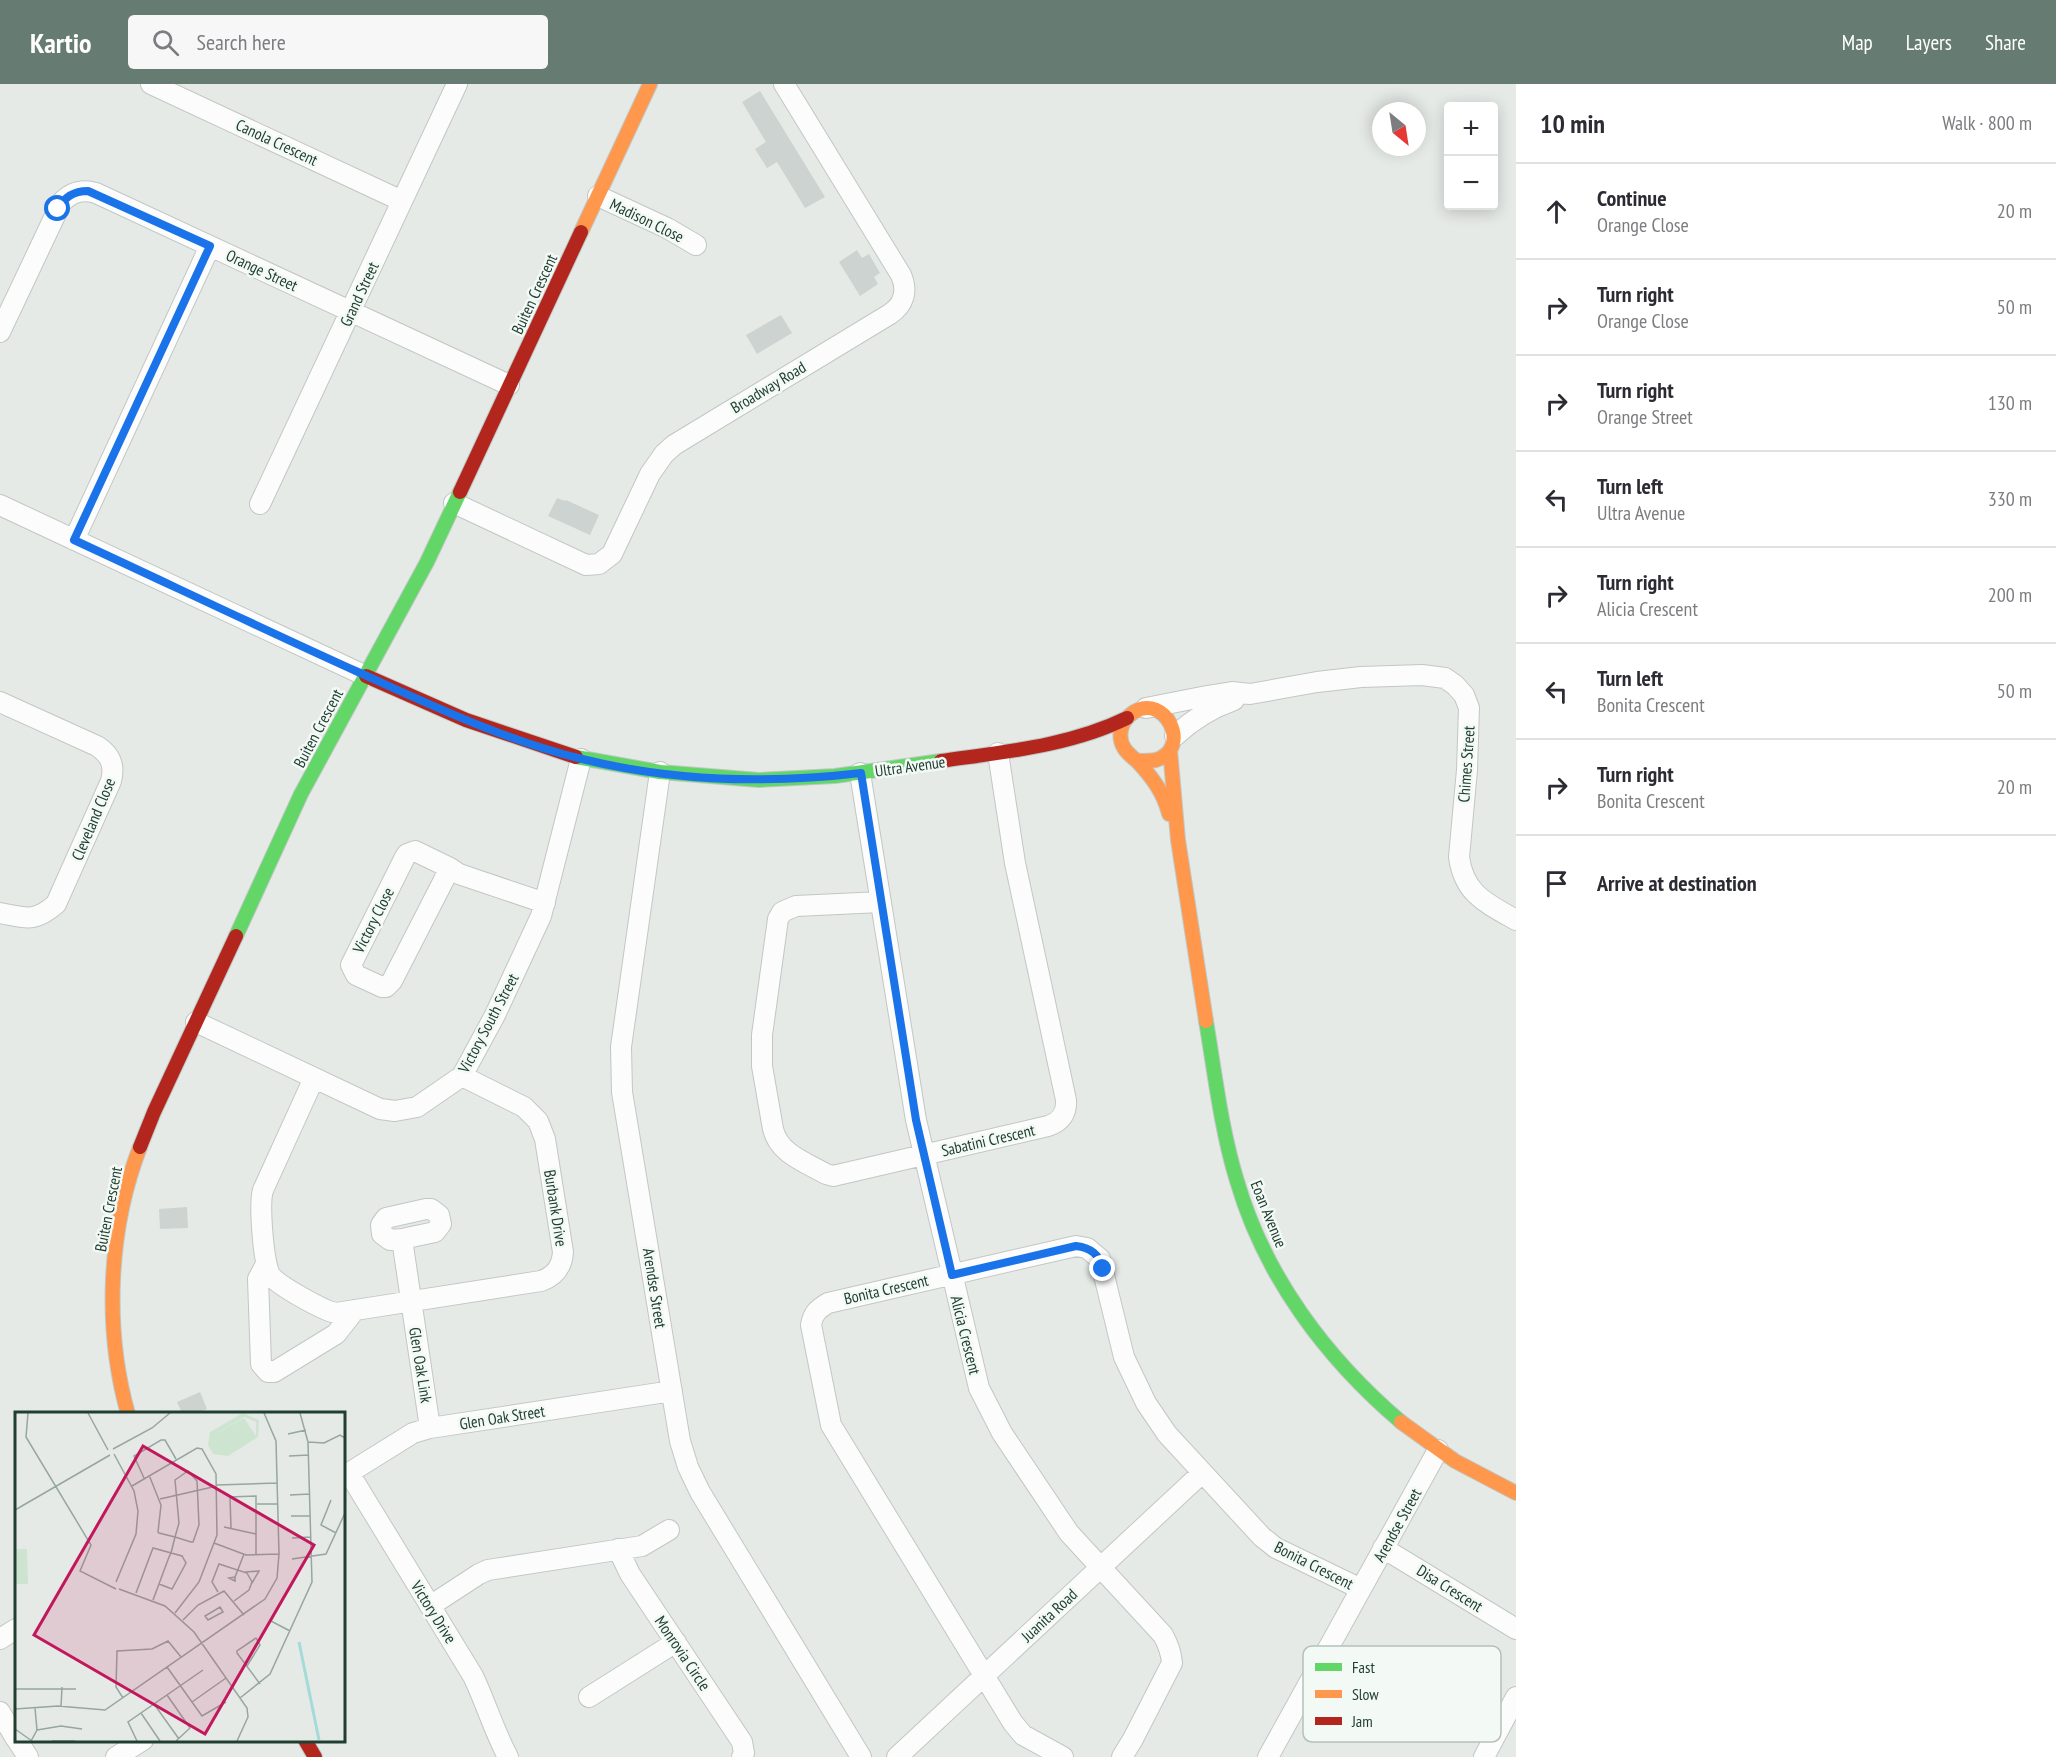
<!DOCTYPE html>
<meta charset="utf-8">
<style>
body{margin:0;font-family:"PT Sans Narrow",sans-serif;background:#f7f7f7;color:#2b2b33}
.controls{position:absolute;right:18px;top:18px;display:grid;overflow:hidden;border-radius:6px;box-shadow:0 3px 15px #0003}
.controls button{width:54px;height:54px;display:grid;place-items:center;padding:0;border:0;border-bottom:2px solid #e1e1e2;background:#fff;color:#2b2b33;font:30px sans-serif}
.compass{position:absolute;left:1372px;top:18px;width:54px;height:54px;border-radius:50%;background:#fff;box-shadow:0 3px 15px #0003;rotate:150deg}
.stop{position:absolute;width:18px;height:18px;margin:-14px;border:4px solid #1a73e8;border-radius:50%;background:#fff}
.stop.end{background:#1a73e8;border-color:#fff;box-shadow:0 2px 6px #0008}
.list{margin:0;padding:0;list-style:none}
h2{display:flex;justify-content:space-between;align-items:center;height:78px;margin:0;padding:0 24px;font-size:26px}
h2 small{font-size:20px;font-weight:400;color:#7c7c81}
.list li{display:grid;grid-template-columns:39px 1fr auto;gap:18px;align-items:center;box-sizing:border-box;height:96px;padding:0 24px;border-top:2px solid #e1e1e2}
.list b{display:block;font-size:22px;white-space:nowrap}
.list p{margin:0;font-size:20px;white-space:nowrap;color:#7c7c81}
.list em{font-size:20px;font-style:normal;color:#7c7c81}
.icon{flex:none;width:33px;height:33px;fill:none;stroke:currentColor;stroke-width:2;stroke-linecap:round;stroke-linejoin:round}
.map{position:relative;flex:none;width:1516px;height:1673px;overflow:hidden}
header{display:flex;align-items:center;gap:36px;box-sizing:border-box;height:84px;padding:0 30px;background:#667b71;color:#fff}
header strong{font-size:28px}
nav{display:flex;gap:33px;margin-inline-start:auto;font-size:21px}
.search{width:420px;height:54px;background:#f7f7f7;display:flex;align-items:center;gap:15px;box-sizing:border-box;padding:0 21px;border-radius:6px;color:#7c7c81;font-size:22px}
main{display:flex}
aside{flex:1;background:#fff}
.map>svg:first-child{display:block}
.building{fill:#cdd3d0}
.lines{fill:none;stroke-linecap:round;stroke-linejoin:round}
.street-casing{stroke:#c2c7c4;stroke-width:22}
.fast-casing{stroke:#c0c8c4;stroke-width:16}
.slow-casing{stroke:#c0c8c4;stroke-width:16}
.jam-casing{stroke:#c0c8c4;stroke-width:16}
.street{stroke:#fbfcfb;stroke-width:20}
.fast{stroke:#63d668;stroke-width:14}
.slow{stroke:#ff974d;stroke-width:14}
.jam{stroke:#b3261e;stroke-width:14}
.route{stroke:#1a73e8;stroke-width:8}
.labels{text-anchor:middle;stroke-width:5;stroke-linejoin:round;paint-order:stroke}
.street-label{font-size:16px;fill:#213f31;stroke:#f3f9f5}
.inset-river{fill:none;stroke:#a4dbd8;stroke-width:3}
.inset-road{fill:none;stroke:#97a69e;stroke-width:1.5}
.view{fill:#c2185b;fill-opacity:0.15;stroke:#c2185b;stroke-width:3}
.inset-edge{fill:none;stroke:#213f31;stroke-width:3}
.key{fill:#f3f9f5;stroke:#b4c1ba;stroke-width:1.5}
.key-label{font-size:16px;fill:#213f31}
</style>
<header>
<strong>Kartio</strong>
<div class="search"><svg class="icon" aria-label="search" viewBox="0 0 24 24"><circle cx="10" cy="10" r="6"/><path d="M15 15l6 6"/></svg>Search here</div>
<nav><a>Map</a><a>Layers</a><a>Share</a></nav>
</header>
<main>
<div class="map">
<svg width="1516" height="1673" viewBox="0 0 1516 1673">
<rect width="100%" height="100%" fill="#e5eae7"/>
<path class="building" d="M760,7L825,113L805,124L777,78L767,84L755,65L766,58L742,18Z
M857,166L862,174L869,170L880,189L874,193L878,200L860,212L839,178Z
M781,231L792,249L757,270L746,251Z
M557,414L565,417L566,416L599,431L590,451L548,432Z
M187,1123L188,1144L160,1145L159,1125Z
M200,1308L207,1325L196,1329H182L177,1318Z"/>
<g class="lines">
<g class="street-casing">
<path id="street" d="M151,0L402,117
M598,112L667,144L696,161
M0,248L61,119C71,108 82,105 96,109L509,301
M454,419L586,481L599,480L612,470L650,390L664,370L674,361L890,230C904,221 908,207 901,191L784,0
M260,420L457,0
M0,421L366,592
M74,456L210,162
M0,618L97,662C111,671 115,682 111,697L56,820C34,839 26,834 0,829
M1146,624L1207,612L1232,608L1250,610L1317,598L1361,593L1422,591L1445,594L1455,601L1464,611L1469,624L1467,686L1459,773C1464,810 1486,819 1516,836
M1175,652C1192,636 1211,624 1234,616
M660,688L621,963L622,1008L680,1357L688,1383L700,1408L861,1673
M860,689L916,1036L979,1304L1002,1349L1069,1449L1163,1551C1168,1560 1171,1567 1172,1579L1133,1655L1122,1673
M415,767L450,784L392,897L386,903H382L356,891L351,881L405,773L407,770Z
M450,784L459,790L545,819
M881,818L796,822L782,828L778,835L762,951V982L773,1045C779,1070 805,1078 826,1090L833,1092L1048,1042C1061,1038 1067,1029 1066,1016L1015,779L998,669
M196,938L380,1025L395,1027L417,1023L462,992L495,931L541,832L581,675
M314,994L263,1106C259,1119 263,1182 271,1192C279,1202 324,1227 336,1229L541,1197C555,1192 562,1183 563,1168L545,1055L538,1037L524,1023L462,992
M402,1155L390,1156L382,1150L381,1141L386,1134L426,1125H431L439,1131L441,1140L435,1148L402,1155L430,1344
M266,1180L258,1195L261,1280L268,1288H274L336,1250L355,1226
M349,1389L473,1592C486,1619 494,1647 508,1673
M344,1392L413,1349L430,1344L672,1307
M1383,1464L1516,1545
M618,1465L630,1490L742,1658L744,1669L742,1673
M430,1522L479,1490L488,1486L642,1462L669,1446
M0,1555L16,1545
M589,1613L676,1558
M0,1628L16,1655
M17,1656L28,1673
M116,1673L143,1656
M897,1673L1202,1389
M1063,1673L1023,1651L1013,1639L831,1341L811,1241C813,1229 818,1225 828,1219L1076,1162L1087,1164L1100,1175L1124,1273L1146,1319L1167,1350L1262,1453L1276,1464L1361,1505
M1268,1673L1438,1366
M1484,1673L1516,1613"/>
</g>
<g class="fast-casing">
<path id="fast" d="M576,673L660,688L759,696L835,692L941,677
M236,852L301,710L427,478L460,408
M1206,937C1215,990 1221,1045 1237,1097C1265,1193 1326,1274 1401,1338"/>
</g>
<g class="slow-casing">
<path id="slow" d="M581,148L650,0
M1170,666L1178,756L1206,937
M1137,677C1143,677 1150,677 1156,676C1193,664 1165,609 1134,628C1128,632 1122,639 1121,646C1118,661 1127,669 1137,677C1152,693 1164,709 1169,730
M128,1330C104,1245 108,1146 140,1063
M1401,1338L1455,1377L1516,1409"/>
</g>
<g class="jam-casing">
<path id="jam" d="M460,408L581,148
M366,592L466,636L576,673
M941,677C1003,668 1070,662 1127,634
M140,1063L154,1028L236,852
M305,1656L315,1673"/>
</g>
<use href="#street" class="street"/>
<use href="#fast" class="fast"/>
<use href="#slow" class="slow"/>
<use href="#jam" class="jam"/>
</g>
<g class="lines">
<path class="route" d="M58,125C65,113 73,107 88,107L210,162L74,456C169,500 263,545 358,588C431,621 504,656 582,675C672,697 768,700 861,689L916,1036L952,1191L1076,1162C1091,1164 1099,1170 1103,1185"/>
</g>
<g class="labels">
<g class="street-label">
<text transform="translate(277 58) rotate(25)" y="6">Canola Crescent</text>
<text transform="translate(647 136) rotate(26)" y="6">Madison Close</text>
<text transform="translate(262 186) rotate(25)" y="6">Orange Street</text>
<text transform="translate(359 210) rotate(-65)" y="6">Grand Street</text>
<text transform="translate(534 210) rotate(-65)" y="6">Buiten Crescent</text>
<text transform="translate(768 303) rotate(-31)" y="6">Broadway Road</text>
<text transform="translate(318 644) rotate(-62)" y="6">Buiten Crescent</text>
<text transform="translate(1466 680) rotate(-86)" y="6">Chimes Street</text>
<text transform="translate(910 682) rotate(-8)" y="6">Ultra Avenue</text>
<text transform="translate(93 735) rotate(-67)" y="6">Cleveland Close</text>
<text transform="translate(373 836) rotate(-63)" y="6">Victory Close</text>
<text transform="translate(488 939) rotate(-62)" y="6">Victory South Street</text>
<text transform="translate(988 1056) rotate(-13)" y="6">Sabatini Crescent</text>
<text transform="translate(556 1124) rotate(81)" y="6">Burbank Drive</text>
<text transform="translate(108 1125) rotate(-79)" y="6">Buiten Crescent</text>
<text transform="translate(1269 1130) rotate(68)" y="6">Eoan Avenue</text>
<text transform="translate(655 1204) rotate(81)" y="6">Arendse Street</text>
<text transform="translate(886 1205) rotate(-13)" y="6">Bonita Crescent</text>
<text transform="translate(966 1251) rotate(76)" y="6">Alicia Crescent</text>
<text transform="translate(421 1281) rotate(81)" y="6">Glen Oak Link</text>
<text transform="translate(502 1333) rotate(-9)" y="6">Glen Oak Street</text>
<text transform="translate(1397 1441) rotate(-61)" y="6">Arendse Street</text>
<text transform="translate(1314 1481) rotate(27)" y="6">Bonita Crescent</text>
<text transform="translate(1450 1504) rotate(32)" y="6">Disa Crescent</text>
<text transform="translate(434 1528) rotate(58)" y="6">Victory Drive</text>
<text transform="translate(1049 1531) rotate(-43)" y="6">Juanita Road</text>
<text transform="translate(683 1569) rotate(56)" y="6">Monrovia Circle</text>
</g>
</g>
<g transform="translate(15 1328)">
<rect width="330" height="330" fill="#e5eae7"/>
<path d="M228,1L244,8L243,25L213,44L198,42L193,33L195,20ZM229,5L241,10V24L229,6L199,23ZM0,137H12L13,172H0Z" fill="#cde4d0" fill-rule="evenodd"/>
<path class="inset-river" d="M284,230L304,328"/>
<path class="inset-road" d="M13,1L11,25L76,133L65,159L101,177M73,1L93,38M273,22L291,18M293,30L309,31L325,23L330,26M98,37L137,16L155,1M99,42L119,79L123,99L121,122L101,170M274,44L294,43M134,63L146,93L143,120L144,121L160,125L176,130H178L184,113L182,69L173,59L160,68L164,111L160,125L156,141L154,145L138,188M129,66L119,44L146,28H150L161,47M202,73L262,71M117,74L182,36L187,37L201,62L202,123L184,170L160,201M275,83L295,82M145,87L202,74M316,88L306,113L321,121M242,92H263M0,98L95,43M276,104H295M209,115L241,122M216,116L215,85L241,84V142M277,126L296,125M199,131L231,143L264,142M277,147L311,142L330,101M230,160L244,159L237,171M220,165V169L214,166L220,165L229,142M104,177L150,194L179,220L232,296L233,305L222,329M203,180L197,170L204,152L232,161L237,170L234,178L219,189M121,181L138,136L167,144L171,151L157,177L144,172M205,195L208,200L193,208L190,204ZM168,208L183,193L209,179L229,203M256,209L275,219M232,254L245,233L241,226L222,239V241L245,272M152,255L187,304L211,290M0,277H61M152,283L175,316L161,329M108,286L101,275L102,239L137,237L153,229L166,245M225,286L255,262L297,170L293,30L285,1M177,290L211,266M139,292L164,327M46,295L47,275M0,297L43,294L90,298L250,187L262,166L264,142L261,29L249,1M126,301L145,329M0,317L17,329M22,318L46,314L67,317M16,329L22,318L20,296M37,329H60M122,329L113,310L188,258"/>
<path class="view" d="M128,34L299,133L190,322L19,223Z"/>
<rect width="330" height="330" class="inset-edge"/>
</g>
<rect x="1303" y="1562" width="198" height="96" rx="9" class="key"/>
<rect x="1315" y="1579" width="27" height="8" fill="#63d668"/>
<rect x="1315" y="1606" width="27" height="8" fill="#ff974d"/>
<rect x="1315" y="1633" width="27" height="8" fill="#b3261e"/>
<g class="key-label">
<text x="1352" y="1589">Fast</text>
<text x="1352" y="1616">Slow</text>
<text x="1352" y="1643">Jam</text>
</g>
</svg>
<div class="controls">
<button>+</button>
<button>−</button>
</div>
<svg class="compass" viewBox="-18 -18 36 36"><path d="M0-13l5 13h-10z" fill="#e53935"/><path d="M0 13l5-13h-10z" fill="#7c7c81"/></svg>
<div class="stop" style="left:58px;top:125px"></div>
<div class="stop end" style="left:1103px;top:1185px"></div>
</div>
<aside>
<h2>10 min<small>Walk · 800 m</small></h2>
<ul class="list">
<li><svg class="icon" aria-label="ahead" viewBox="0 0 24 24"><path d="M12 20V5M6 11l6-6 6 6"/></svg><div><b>Continue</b><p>Orange Close</p></div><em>20 m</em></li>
<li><svg class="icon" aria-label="right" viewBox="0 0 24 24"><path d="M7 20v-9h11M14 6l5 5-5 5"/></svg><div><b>Turn right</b><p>Orange Close</p></div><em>50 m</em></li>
<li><svg class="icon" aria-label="right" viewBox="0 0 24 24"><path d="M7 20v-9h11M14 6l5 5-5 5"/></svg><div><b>Turn right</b><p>Orange Street</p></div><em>130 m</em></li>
<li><svg class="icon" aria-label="left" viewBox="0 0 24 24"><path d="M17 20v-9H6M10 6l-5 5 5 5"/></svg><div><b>Turn left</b><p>Ultra Avenue</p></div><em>330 m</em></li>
<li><svg class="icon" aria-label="right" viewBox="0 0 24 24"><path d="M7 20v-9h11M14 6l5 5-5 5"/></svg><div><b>Turn right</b><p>Alicia Crescent</p></div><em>200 m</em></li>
<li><svg class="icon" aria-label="left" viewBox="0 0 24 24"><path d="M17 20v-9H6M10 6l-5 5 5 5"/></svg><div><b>Turn left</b><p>Bonita Crescent</p></div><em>50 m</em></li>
<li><svg class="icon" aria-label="right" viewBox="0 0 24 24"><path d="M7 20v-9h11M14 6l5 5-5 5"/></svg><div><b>Turn right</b><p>Bonita Crescent</p></div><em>20 m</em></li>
<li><svg class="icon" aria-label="arrive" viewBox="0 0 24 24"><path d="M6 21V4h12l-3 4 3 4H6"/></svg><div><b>Arrive at destination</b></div></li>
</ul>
</aside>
</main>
